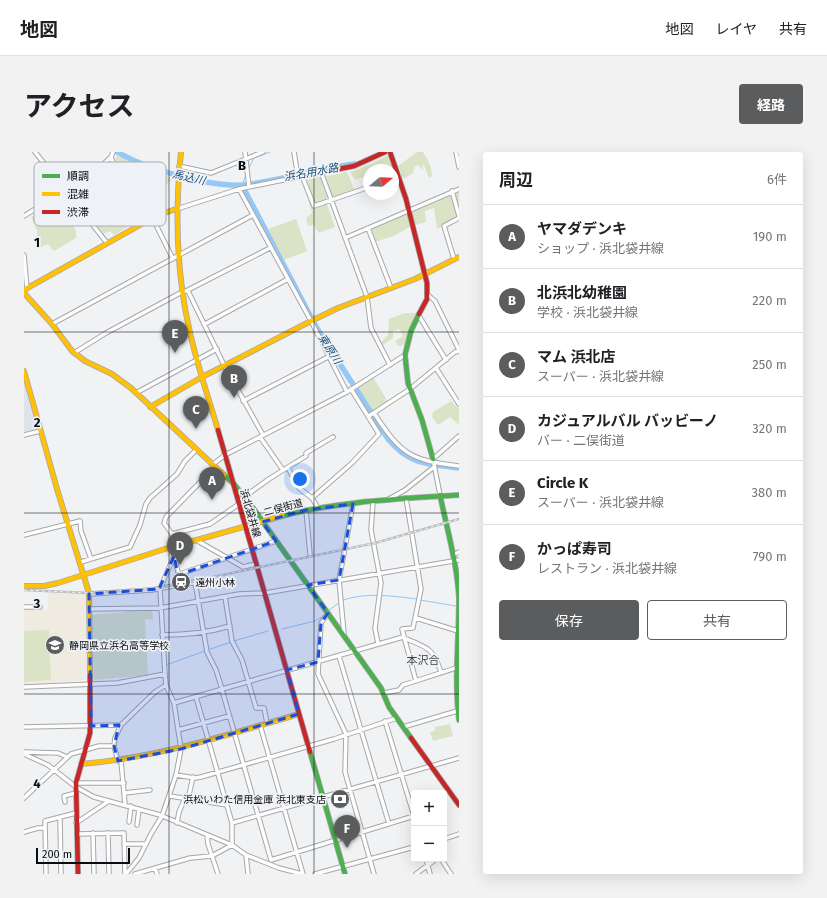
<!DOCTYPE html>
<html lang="ja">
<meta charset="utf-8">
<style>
body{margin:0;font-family:"Fira Sans","Noto Sans JP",sans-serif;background:#f2f2f2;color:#202124}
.controls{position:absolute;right:12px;bottom:12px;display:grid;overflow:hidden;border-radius:4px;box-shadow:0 4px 16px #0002}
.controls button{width:36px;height:36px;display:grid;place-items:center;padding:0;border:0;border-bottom:1px solid #e0e0e0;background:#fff;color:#202124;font:20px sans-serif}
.compass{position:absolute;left:339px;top:12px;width:36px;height:36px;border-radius:50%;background:#fff;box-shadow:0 4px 16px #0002;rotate:71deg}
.scale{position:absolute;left:12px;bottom:10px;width:94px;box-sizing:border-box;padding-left:4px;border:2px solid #0b0c0e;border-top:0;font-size:11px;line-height:14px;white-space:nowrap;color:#0b0c0e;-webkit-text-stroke:3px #eef1f6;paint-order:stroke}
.you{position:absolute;left:276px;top:327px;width:14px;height:14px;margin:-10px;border:3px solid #fff;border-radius:50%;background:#1a73e8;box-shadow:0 0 0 6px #1a73e833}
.badge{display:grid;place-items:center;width:26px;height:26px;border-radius:50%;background:#5b5c5e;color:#fff;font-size:13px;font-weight:700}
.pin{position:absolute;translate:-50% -33px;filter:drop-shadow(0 1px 2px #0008)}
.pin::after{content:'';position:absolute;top:21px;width:14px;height:12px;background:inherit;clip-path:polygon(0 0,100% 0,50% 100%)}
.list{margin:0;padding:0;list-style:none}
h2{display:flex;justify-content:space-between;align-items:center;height:52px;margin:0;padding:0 16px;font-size:17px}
h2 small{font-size:13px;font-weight:400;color:#757577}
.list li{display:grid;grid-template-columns:26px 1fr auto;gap:12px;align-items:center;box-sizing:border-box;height:64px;padding:0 16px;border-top:1px solid #e0e0e0}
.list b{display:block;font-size:15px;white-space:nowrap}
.list p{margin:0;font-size:13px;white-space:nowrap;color:#757577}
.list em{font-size:13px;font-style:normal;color:#757577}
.actions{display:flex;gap:8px;padding:12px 16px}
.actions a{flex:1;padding:9px 0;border:1px solid #5b5c5e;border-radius:4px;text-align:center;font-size:14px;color:#5b5c5e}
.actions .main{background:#5b5c5e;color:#fff}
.map{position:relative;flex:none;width:435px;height:722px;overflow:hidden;border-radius:4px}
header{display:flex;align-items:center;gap:24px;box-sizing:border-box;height:56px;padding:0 20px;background:#fff;border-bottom:1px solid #e0e0e0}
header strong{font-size:19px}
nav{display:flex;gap:22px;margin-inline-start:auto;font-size:14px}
.intro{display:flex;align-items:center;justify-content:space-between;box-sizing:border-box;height:96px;padding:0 24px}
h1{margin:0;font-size:28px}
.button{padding:10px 18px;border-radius:4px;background:#5b5c5e;color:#fff;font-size:14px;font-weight:700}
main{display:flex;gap:24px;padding:0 24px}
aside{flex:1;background:#fff;border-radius:4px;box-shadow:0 4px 16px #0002}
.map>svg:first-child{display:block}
.built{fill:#dfe3eb}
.education{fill:#f0ebe1}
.green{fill:#dbe3c6}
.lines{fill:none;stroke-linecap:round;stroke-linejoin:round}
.stream{stroke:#94c8f5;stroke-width:1}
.river{stroke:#94c8f5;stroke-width:5.5}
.street-casing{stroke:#a6a7a9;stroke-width:5.5}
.fast-casing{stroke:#a6a7a9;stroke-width:6}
.slow-casing{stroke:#a6a7a9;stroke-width:6}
.jam-casing{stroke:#a6a7a9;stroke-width:6}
.street{stroke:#fdfdfd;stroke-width:3.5}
.fast{stroke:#4caf50;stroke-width:4.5}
.slow{stroke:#ffc107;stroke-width:4.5}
.jam{stroke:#c62828;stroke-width:4.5}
.rail-casing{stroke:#bdbebe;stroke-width:2.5}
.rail{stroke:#eef1f6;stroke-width:1;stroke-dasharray:3;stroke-linecap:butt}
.marked{fill:#1d4ed8;fill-opacity:0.2;stroke:#1d4ed8;stroke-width:3;stroke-dasharray:8 5;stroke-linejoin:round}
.grid{fill:none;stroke:#0b0c0e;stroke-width:1;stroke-opacity:0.55}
.labels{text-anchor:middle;stroke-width:3.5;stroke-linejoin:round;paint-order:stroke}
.street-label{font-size:10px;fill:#0b0c0e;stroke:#eef1f6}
.poi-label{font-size:10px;fill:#0b0c0e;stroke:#eef1f6;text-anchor:start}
.water-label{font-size:11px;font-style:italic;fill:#1a4f78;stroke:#eef1f6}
.neighbourhood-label{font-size:11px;fill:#3c3e43;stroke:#eef1f6}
.key{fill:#eef1f6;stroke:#aaacb0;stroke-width:1}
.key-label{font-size:11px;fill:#0b0c0e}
.grid-label{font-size:13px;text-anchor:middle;font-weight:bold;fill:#0b0c0e;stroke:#eef1f6;stroke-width:3.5;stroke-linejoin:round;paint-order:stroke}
</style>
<header>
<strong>地図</strong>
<nav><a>地図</a><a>レイヤ</a><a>共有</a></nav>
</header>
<div class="intro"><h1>アクセス</h1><a class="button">経路</a></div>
<main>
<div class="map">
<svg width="435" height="722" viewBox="0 0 435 722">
<rect width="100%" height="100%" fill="#f0f2f4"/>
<path class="built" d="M0,226L13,275V277L0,280Z"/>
<path class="education" d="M24,441L62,442V528L0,532V457H24Z"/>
<path class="green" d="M393,0H399C404,8 408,15 408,24L405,26L399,11V18L394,13L391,14L389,21L380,27L374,14Z
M364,3L369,15L360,18H345V23L331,28L326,20L348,12Z
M93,4L148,26L147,29L134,37L137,44L131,49L118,38L111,39L94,15L91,6Z
M48,15L79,23L62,52L45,67L52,79V86L30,99L24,92L15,96L13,79L7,65L21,56L29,63L34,60L27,45L38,20Z
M323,20L330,37L309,46L302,24Z
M296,25L304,48L290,51L293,56L303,52L311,75L295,81L290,73L284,74L282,66L288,61L283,43H285L289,48L283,28Z
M76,35L84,42L92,38L100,46L107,45L121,64L90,83L86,79L80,82L65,65L73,61L67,52Z
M435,38V65L413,77L410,56L401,59L402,70L391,73L388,60L406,49Z
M384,60L387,74L372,83L351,90L347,76Z
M272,67L283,99L260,108L244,77Z
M381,161H392L381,192L377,194L373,193L371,189L379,184L375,177L369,179V186L359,193L357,190L364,183L365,167Z
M349,225L364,250L350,261L333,234Z
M427,249L435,257V273L426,265L414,273L408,265L409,260Z
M103,457H128L129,468L121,467L124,523L70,528L67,463L102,460Z
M25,478L27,528L0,530V479Z
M426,572L429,584L409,589L406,580L411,579V575Z"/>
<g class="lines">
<path class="stream" d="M225,16L230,6L246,0
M218,33L222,23
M319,448C343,440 368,444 393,447
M396,448L432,454
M305,458L315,451
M258,477L291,469L301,463
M210,489L244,479
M184,498L207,490
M142,513L181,499"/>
<path class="river" d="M93,0C122,17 185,35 219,33C257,29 293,16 331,12
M218,33L291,173L364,287C386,313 402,312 435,316"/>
<g class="street-casing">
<path id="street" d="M11,0L83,91
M221,0L225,35
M432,0L435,15
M87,5L92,19L129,67L149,107
M155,14L187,21L239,0
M297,20L343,145L347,176L366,213
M278,24L290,54L345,35
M369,26L375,24
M215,37L287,169L323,240
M428,39L435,64
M153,57L215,37L274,25L270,0
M0,64L72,19L87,5L89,0
M344,76L367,136
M321,86L435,37
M0,103L3,137
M430,107L420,74L435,66
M162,139L246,96
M164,139L200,213L239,283
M404,143L411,149L435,198
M395,164L422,208
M28,172L229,63
M181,172L264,127
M50,201L82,181L158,140
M412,216L435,252
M112,241L193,197
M219,249L304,205
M350,261C377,302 385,308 435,314
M345,264L386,237L431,200L435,199
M0,283L16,279
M236,285L259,318
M188,313L201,303L323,240L381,203
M264,316L275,336L288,346L294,356
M416,343L409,307L435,284
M220,345L245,327L282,304V301L309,285
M288,346L328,311L355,282L327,237
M382,346L397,437L389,476L378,477L392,529
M365,347L381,338L410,315
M349,350L347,378L357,431L351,476L354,492
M282,358L286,402
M148,382L186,372L215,352
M0,383L56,369L57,379L67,407
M172,388L219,415L232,412
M152,394L148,382L140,371L142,365L191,315
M429,403L435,400
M150,404L154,420L156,422L252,389
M57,410L106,395L116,373L122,352L126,346L153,322L161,309L172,298
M65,442L128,438L171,430L183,500L192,518L198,537
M201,445L208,489L218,508L232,556H240L243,571
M0,455H16
M65,457L136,456L215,442L241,441L435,408
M304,461L297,471L294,522L322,582L321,620L350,722
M392,466L434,479
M320,482L315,428L329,352
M138,483C162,483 183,481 206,474
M380,486C403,495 409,496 417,520
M315,504L365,672
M0,535L93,531L141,522L136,437L150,404L149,395
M198,538L247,708
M360,541L375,538L379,533L435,515
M150,551L379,485
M361,569L390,664
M236,573L279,722
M0,575L97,573
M379,575L433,559
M154,578L205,564
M0,600L34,601L43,605
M0,602L24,613L52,635L70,645L136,663L208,693L222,703L255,716L278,722
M94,609L90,594L91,586L97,573L131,540L142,533
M97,609L101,652
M152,623L171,626L177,625L310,587L373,566
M52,631H100
M101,641L126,638
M146,644L203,653
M0,646L47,602L75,594H90
M164,647L169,625
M41,650L40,644L52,641
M36,666L37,722
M105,670L107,654
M52,671L85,649
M153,671L155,660L161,646
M208,671L435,606
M113,673L115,657
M0,680L14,676H21
M69,681L70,722
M84,681L85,722
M53,682L100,681L101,722
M183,683L184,692L194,722
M420,687L435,682
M100,692H121
M222,703L224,722
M402,707L406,722
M417,707L427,722
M247,708L390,664
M131,716L133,722
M22,722L21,669L52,661
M102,722L115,706L127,682L138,664L152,623L157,597L150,551L142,533L141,522
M111,722L166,706L188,704L208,693V671L172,545
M291,722L390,695
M392,722L412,707"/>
</g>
<g class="fast-casing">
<path id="fast" d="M395,162L387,179L381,203L384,231L398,268L409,307
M200,323L210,332L229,356L357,536L365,555L387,586
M416,343C423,377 433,411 435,446C435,487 430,527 435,568
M258,364C315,349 376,347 435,343
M286,600L321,722"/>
</g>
<g class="slow-casing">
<path id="slow" d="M157,0C151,59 152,118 165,176C172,210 184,244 194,278
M0,138L132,64L152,57
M0,141L28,172L48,199L61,209L88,222L107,236L200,323
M0,219L33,337L65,441L66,523
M126,255L178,225L287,169L314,156L391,127L435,105
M0,434H20L34,431L144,396L258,364
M57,612C132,606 203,583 275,562"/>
</g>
<g class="jam-casing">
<path id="jam" d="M366,0L382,47L403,131V147L395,162
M274,25L330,14L361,0
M194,278L286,600
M387,586L435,653
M54,722L52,631L66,581V523"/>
</g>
<use href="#street" class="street"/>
<use href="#fast" class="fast"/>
<use href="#slow" class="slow"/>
<use href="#jam" class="jam"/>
<g class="rail-casing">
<path id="rail" d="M0,438L65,441L136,436L351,391L435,367"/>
</g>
<use href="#rail" class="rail"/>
</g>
<path class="marked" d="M329,352L315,428L284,433L304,461L297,471L294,510L263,518L275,562L157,597L94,609L90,594L95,573L67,574L65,442L135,437L150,404L154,423L252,389L238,370L282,358Z"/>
<path class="grid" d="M145,0V722M290,0V722M0,180H435M0,361H435M0,542H435"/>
<defs>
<g id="station-disc" transform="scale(1)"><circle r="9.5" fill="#5b5c5e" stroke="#eef1f6"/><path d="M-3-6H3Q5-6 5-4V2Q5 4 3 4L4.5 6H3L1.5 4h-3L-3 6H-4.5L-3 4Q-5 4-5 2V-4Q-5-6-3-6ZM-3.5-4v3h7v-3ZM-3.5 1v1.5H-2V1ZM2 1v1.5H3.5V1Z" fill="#fff"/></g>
<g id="school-disc" transform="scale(1)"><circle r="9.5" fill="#5b5c5e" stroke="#eef1f6"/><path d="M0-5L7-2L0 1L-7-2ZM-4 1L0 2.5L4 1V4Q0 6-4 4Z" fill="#fff"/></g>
<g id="bank-disc" transform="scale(1)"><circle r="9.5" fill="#5b5c5e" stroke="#eef1f6"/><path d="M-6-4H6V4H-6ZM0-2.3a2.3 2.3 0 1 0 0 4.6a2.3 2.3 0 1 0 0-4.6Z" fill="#fff"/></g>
</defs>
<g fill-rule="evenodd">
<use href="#station-disc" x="157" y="430"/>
<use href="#school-disc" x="31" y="493"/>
<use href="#bank-disc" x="316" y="647"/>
</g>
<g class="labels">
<g class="street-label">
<text transform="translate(259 355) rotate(-15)" y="4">二俣街道</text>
<text transform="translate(227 361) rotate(74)" y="4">浜北袋井線</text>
</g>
<g class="poi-label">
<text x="171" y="434">遠州小林</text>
<text x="45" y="497">静岡県立浜名高等学校</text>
<text x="302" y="651" text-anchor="end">浜松いわた信用金庫 浜北東支店</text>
</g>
<g class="water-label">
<text transform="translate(287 20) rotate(-10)" y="4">浜名用水路</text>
<text transform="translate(165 25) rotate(13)" y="4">馬込川</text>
<text transform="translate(306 197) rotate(57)" y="4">東原川</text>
</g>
<g class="neighbourhood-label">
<text x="399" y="512">本沢合</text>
</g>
</g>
<rect x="10" y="10" width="132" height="64" rx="6" class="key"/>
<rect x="18" y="22" width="18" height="4" fill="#4caf50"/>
<rect x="18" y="40" width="18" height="4" fill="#ffc107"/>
<rect x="18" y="58" width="18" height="4" fill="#c62828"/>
<g class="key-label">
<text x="43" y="28">順調</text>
<text x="43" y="46">混雑</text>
<text x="43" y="64">渋滞</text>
</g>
<g class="grid-label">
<text x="218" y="18">B</text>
<text x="13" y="95">1</text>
<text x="13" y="275">2</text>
<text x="13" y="456">3</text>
<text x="13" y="636">4</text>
</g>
</svg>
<div class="controls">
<button>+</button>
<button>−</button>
</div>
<svg class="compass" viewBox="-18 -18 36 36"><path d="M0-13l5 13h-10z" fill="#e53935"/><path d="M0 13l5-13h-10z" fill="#757577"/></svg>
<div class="scale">200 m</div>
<div class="you"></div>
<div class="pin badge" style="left:188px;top:348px">A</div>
<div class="pin badge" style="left:210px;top:246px">B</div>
<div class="pin badge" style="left:172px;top:277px">C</div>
<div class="pin badge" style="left:156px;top:413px">D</div>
<div class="pin badge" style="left:151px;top:201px">E</div>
<div class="pin badge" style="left:323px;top:696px">F</div>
</div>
<aside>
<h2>周辺<small>6件</small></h2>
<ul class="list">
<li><span class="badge">A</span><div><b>ヤマダデンキ</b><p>ショップ · 浜北袋井線</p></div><em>190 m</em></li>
<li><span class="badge">B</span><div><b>北浜北幼稚園</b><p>学校 · 浜北袋井線</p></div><em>220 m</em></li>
<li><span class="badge">C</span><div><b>マム 浜北店</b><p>スーパー · 浜北袋井線</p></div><em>250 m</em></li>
<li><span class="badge">D</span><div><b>カジュアルバル バッビーノ</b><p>バー · 二俣街道</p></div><em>320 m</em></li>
<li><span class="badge">E</span><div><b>Circle K</b><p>スーパー · 浜北袋井線</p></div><em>380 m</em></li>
<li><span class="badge">F</span><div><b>かっぱ寿司</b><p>レストラン · 浜北袋井線</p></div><em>790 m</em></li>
</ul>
<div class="actions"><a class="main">保存</a><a>共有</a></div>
</aside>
</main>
